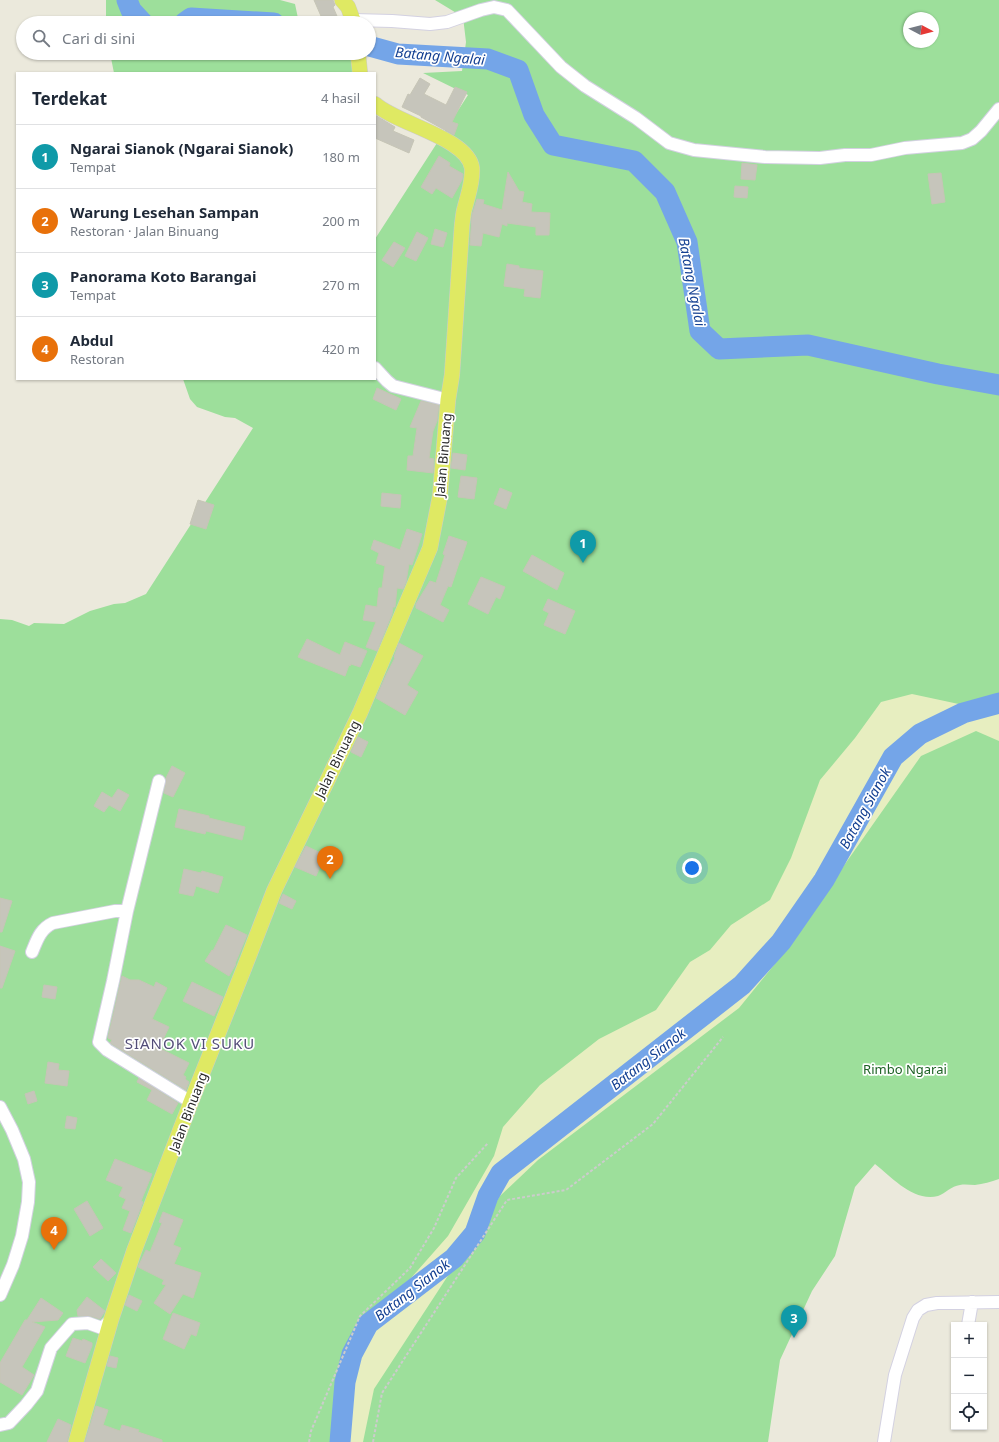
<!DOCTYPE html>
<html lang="id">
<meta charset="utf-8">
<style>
body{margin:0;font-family:"Noto Sans",sans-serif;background:#f2f2f3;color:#1f2937}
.controls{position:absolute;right:12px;bottom:12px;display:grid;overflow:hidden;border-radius:0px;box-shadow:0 1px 3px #0004}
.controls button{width:36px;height:36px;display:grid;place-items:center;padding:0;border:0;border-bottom:1px solid #e0e1e3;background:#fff;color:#1f2937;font:20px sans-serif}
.compass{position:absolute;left:903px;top:12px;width:36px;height:36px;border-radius:50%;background:#fff;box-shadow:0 1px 3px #0004;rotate:97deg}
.you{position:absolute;left:692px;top:868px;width:14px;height:14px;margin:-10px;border:3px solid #fff;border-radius:50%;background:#1a73e8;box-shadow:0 0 0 6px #1a73e833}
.badge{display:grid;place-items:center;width:26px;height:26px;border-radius:50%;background:#0b8043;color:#fff;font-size:13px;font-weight:700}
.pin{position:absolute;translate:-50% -33px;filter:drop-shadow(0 1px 2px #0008)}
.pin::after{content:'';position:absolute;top:21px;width:14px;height:12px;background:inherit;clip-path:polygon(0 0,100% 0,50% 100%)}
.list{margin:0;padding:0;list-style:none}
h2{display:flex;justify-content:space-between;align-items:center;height:52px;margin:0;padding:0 16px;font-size:17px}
h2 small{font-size:13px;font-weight:400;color:#747a83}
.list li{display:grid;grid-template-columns:26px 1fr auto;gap:12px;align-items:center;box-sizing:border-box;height:64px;padding:0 16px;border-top:1px solid #e0e1e3}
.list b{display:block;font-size:15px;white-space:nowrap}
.list p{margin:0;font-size:13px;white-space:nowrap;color:#747a83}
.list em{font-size:13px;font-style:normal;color:#747a83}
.icon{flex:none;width:22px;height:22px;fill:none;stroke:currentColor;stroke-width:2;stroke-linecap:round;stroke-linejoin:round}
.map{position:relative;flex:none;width:999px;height:1442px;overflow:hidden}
.search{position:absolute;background:#fff;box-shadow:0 1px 3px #0004;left:16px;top:16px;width:360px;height:44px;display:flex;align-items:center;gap:10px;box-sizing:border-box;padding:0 14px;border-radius:22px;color:#747a83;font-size:15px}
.panel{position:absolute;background:#fff;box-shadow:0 1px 3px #0004;left:16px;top:72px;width:360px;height:308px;border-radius:0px}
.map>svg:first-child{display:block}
.green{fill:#9ddf9b;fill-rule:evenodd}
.sand{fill:#e7eec0}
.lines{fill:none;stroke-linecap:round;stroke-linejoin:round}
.river{stroke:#74a5e8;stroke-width:21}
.building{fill:#c6c5bb;stroke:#c6c5b6}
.minor-casing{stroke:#d3d1e1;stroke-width:14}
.major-casing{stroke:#ccc;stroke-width:16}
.path{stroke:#ccc;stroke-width:2;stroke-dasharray:3 2;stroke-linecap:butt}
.minor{stroke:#fff;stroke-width:12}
.major{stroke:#dfe963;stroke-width:15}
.labels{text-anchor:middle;stroke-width:3.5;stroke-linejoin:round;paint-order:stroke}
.street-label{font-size:13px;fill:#292929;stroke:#fff}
.park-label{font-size:13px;fill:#1d6224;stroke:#fff}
.water-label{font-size:14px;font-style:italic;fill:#144092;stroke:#fff}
.quarter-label{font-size:15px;letter-spacing:1px;fill:#524c77;stroke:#fff}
</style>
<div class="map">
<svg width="999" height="1442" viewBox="0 0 999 1442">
<rect width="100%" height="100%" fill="#ebe9dc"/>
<path class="green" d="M106,0H280L295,4L299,23H106Z
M435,0H999V1179C991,1182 983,1184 975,1185C970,1185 965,1184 960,1185C951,1186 946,1193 938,1196C913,1202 893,1178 875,1164L855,1187L835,1256L812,1291L780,1360L768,1442H0V619L12,620L29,626L34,623L64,624L90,611L114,604L125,603L146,594L253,428L235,418L225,417L197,407L190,399L183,379H375V239L468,95L423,73L462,71L466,42L463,17ZM909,18H933V42H909Z
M110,53H357L359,73H114Z"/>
<path class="sand" d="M912,694L968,706L999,702V741L976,731L921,756L774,965L739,1008L538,1160L500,1196L374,1389L363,1442H335L339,1414L340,1388L351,1349L371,1312L411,1278L448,1236L494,1156L503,1127L540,1085L599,1039L656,1010L690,962L710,950L731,925L770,900L791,858L820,780L855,738L881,702Z"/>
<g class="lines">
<path class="river" d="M127,0L131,10L143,23
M184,23L191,18L274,23
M369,46L398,54L488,59L518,70L534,115L553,145L634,161L665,192L687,242L700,331L719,349L808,345L938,374L999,385
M340,1442L345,1382L352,1354L368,1324L454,1258L475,1233L488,1196L501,1173L742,985L781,942L824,880L893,757L920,734L963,713L999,703"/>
</g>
<path class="building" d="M314,0H333L335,5L333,7L340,23H324Z
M420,78L430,84L424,94L446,105L455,87L467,92L452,122L458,124L454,135L421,117V116L402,107L408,94L410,95Z
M375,115L395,127L393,131L414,140L409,153L375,138Z
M439,156L450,163L449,166L463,174L462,180L452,198L436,188L432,194L421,187Z
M742,163L757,165L755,180L741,179Z
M508,172L519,191L524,192L522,202L532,204L531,212L550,213L549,235H536V227L507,223V226L502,224L499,237L483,233L481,246L470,245L472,215L477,199L484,200L483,204L502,210Z
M941,173L945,202L932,204L928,174Z
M735,186L748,187L747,198L734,197Z
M435,229L447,233L443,247L431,244Z
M417,232L428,238L416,261L405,256Z
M394,242L405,248L393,267L382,260Z
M507,264L519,266V268L543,271L540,298L524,296L525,289L504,286Z
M377,388L401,399L396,410L373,399Z
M421,401L439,405L437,421L433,431L429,458L434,459L433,473L407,470L408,456H413L417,428L410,427Z
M453,453L467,455L465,470L451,468Z
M461,476L477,478L474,499L458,497Z
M500,488L512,493L506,509L494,504Z
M382,493L401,495L400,508L381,506Z
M198,500L214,505L206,529L190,524Z
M407,529L422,534L412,565L409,564L406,582L403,589L397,588L395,607H393L392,614L377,651L366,647L376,622L363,620L366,605L377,607L379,588H382L385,566L376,563L379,553L371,549L374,540L400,550Z
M449,536L467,542L461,560H460L451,587L448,586L440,605L449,610L443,622L416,608V604L430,581L436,583L445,555L443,554Z
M532,555L564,573L557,590L523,571Z
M481,577L505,587L500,599L496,597L488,614L468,604Z
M548,599L575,611L565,634L544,625L549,613L543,610Z
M307,639L340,655L345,642L367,651L360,667L351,664L350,666L349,665L345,676L298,657Z
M399,643L423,656L407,685L418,692L405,715L376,698L387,673L395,658L394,657Z
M358,737L368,742L361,757L351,752Z
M172,766L185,773L173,797L164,793L166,782V778Z
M118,789L129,795L120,811L109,805L104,812L94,806L102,792L112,798Z
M179,809L209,816V818L245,827L242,840L206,831L205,834L175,827Z
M306,846L325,855L316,876L295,867Z
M184,869L201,873L202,871L223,877L218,893L196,886L193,896L179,893Z
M283,894L296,901L292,909L279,903Z
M0,898L12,901L2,932H0Z
M226,925L247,935L235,964H236L229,976L205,961L212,950L213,951Z
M0,946L15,951L2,988H0Z
M122,976L130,980H139L154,987L156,982L167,988L152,1019L169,1027L159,1048L189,1063L183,1075L186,1077L185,1079L189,1082L186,1090L110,1043L112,1040L108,1038Z
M192,982L223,997L214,1016L183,1001Z
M44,985L57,987L55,999L42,997Z
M48,1062L59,1064L58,1070L69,1071L67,1086L45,1083Z
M139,1078L178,1103L172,1114L147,1100L152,1090L137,1082Z
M34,1091L37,1101L28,1104L25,1094Z
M67,1116L77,1118L75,1129L65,1128Z
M115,1159L152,1174L141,1201L143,1202L131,1233L123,1230L130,1211L122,1208L126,1199L119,1196L123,1187L106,1180Z
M87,1201L103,1228L90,1236L74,1209Z
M163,1212L183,1220L173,1245L181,1248L174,1264L201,1273L193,1298L183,1294L170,1314L154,1303L166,1285L162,1284L164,1280L138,1267L146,1250L150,1252L162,1223L159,1222Z
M101,1259L116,1273L108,1281L93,1267Z
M129,1295L142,1301L137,1311L125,1305Z
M87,1297L105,1311L100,1319L90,1316H78L77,1310Z
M41,1298L63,1313L58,1320L32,1322L45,1327L22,1367L34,1375L22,1395L0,1382V1363L25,1320H27Z
M173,1313L200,1323L196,1336L191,1334L184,1349L163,1339Z
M73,1338L82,1341L83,1339L92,1343V1346L85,1363L66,1356Z
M110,1356L118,1358L116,1368L107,1366Z
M96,1406L108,1410L103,1425L120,1431L122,1425L139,1430L138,1432L162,1440V1442H85Z
M58,1419L71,1425L67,1442H47Z"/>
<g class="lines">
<g class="minor-casing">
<path id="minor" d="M353,20L392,21L430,24L447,22L481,10L494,7L507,10L561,67L585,86L636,118L669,143L694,150L765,157L820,158L845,155H871L905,148L962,143L972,139L981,131L999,109
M375,368L387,381L393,386L448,400
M159,781L127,911L113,981L99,1042L107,1050L191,1102
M32,952C37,940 40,929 53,923L115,911H127
M0,1107L12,1130L24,1159L29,1182L28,1202L22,1236L13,1265L0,1295
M968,1325L972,1302
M0,1425L9,1423L26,1405L37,1391L51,1348L72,1324L88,1323L102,1328L111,1320
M884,1442L895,1375L913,1318L918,1310L926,1305L937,1303L999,1302"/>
</g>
<g class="major-casing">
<path id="major" d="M342,0L348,7L354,23
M358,53L360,73
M76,1442L111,1320L134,1251L191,1102L245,966L274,891L360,713L430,548L440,496L448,400L452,375L462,225C463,219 463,213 465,207C468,195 473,182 472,168C468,138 397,124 375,104"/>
</g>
<path class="path" d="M309,1442L311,1431L360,1316L410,1268L434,1228L456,1178L488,1143
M373,1442L382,1393L507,1200L566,1190L653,1124L723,1037"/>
<use href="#minor" class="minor"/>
<use href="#major" class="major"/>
</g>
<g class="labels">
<g class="street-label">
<text transform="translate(443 455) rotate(-85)" y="5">Jalan Binuang</text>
<text transform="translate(337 759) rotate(-64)" y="5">Jalan Binuang</text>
<text transform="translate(188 1112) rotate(-69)" y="5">Jalan Binuang</text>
</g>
<g class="park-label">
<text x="905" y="1074">Rimbo Ngarai</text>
</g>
<g class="water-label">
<text transform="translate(440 56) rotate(5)" y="5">Batang Ngalai</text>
<text transform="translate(692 282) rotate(79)" y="5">Batang Ngalai</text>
<text transform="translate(865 808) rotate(-61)" y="5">Batang Sianok</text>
<text transform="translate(648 1059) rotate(-38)" y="5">Batang Sianok</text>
<text transform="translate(412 1290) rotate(-38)" y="5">Batang Sianok</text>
</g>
<g class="quarter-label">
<text x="190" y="1049">SIANOK VI SUKU</text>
</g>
</g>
</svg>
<div class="controls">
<button>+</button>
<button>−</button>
<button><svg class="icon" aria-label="locate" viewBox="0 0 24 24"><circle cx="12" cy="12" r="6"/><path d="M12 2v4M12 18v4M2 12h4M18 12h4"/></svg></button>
</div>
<svg class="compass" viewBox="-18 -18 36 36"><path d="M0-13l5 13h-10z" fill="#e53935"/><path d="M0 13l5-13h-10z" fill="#747a83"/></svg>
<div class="you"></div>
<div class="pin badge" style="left:583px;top:563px;background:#0f9aa8">1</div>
<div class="pin badge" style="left:330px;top:879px;background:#e8710a">2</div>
<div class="pin badge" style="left:794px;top:1338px;background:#0f9aa8">3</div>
<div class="pin badge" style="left:54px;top:1250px;background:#e8710a">4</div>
<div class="search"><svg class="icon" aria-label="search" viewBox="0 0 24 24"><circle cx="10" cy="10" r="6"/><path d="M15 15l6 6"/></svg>Cari di sini</div>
<section class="panel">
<h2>Terdekat<small>4 hasil</small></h2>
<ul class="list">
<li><span class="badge" style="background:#0f9aa8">1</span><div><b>Ngarai Sianok (Ngarai Sianok)</b><p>Tempat</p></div><em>180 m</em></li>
<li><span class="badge" style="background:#e8710a">2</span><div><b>Warung Lesehan Sampan</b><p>Restoran · Jalan Binuang</p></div><em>200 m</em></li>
<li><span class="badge" style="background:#0f9aa8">3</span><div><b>Panorama Koto Barangai</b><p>Tempat</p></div><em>270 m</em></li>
<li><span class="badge" style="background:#e8710a">4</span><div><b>Abdul</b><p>Restoran</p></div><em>420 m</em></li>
</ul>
</section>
</div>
